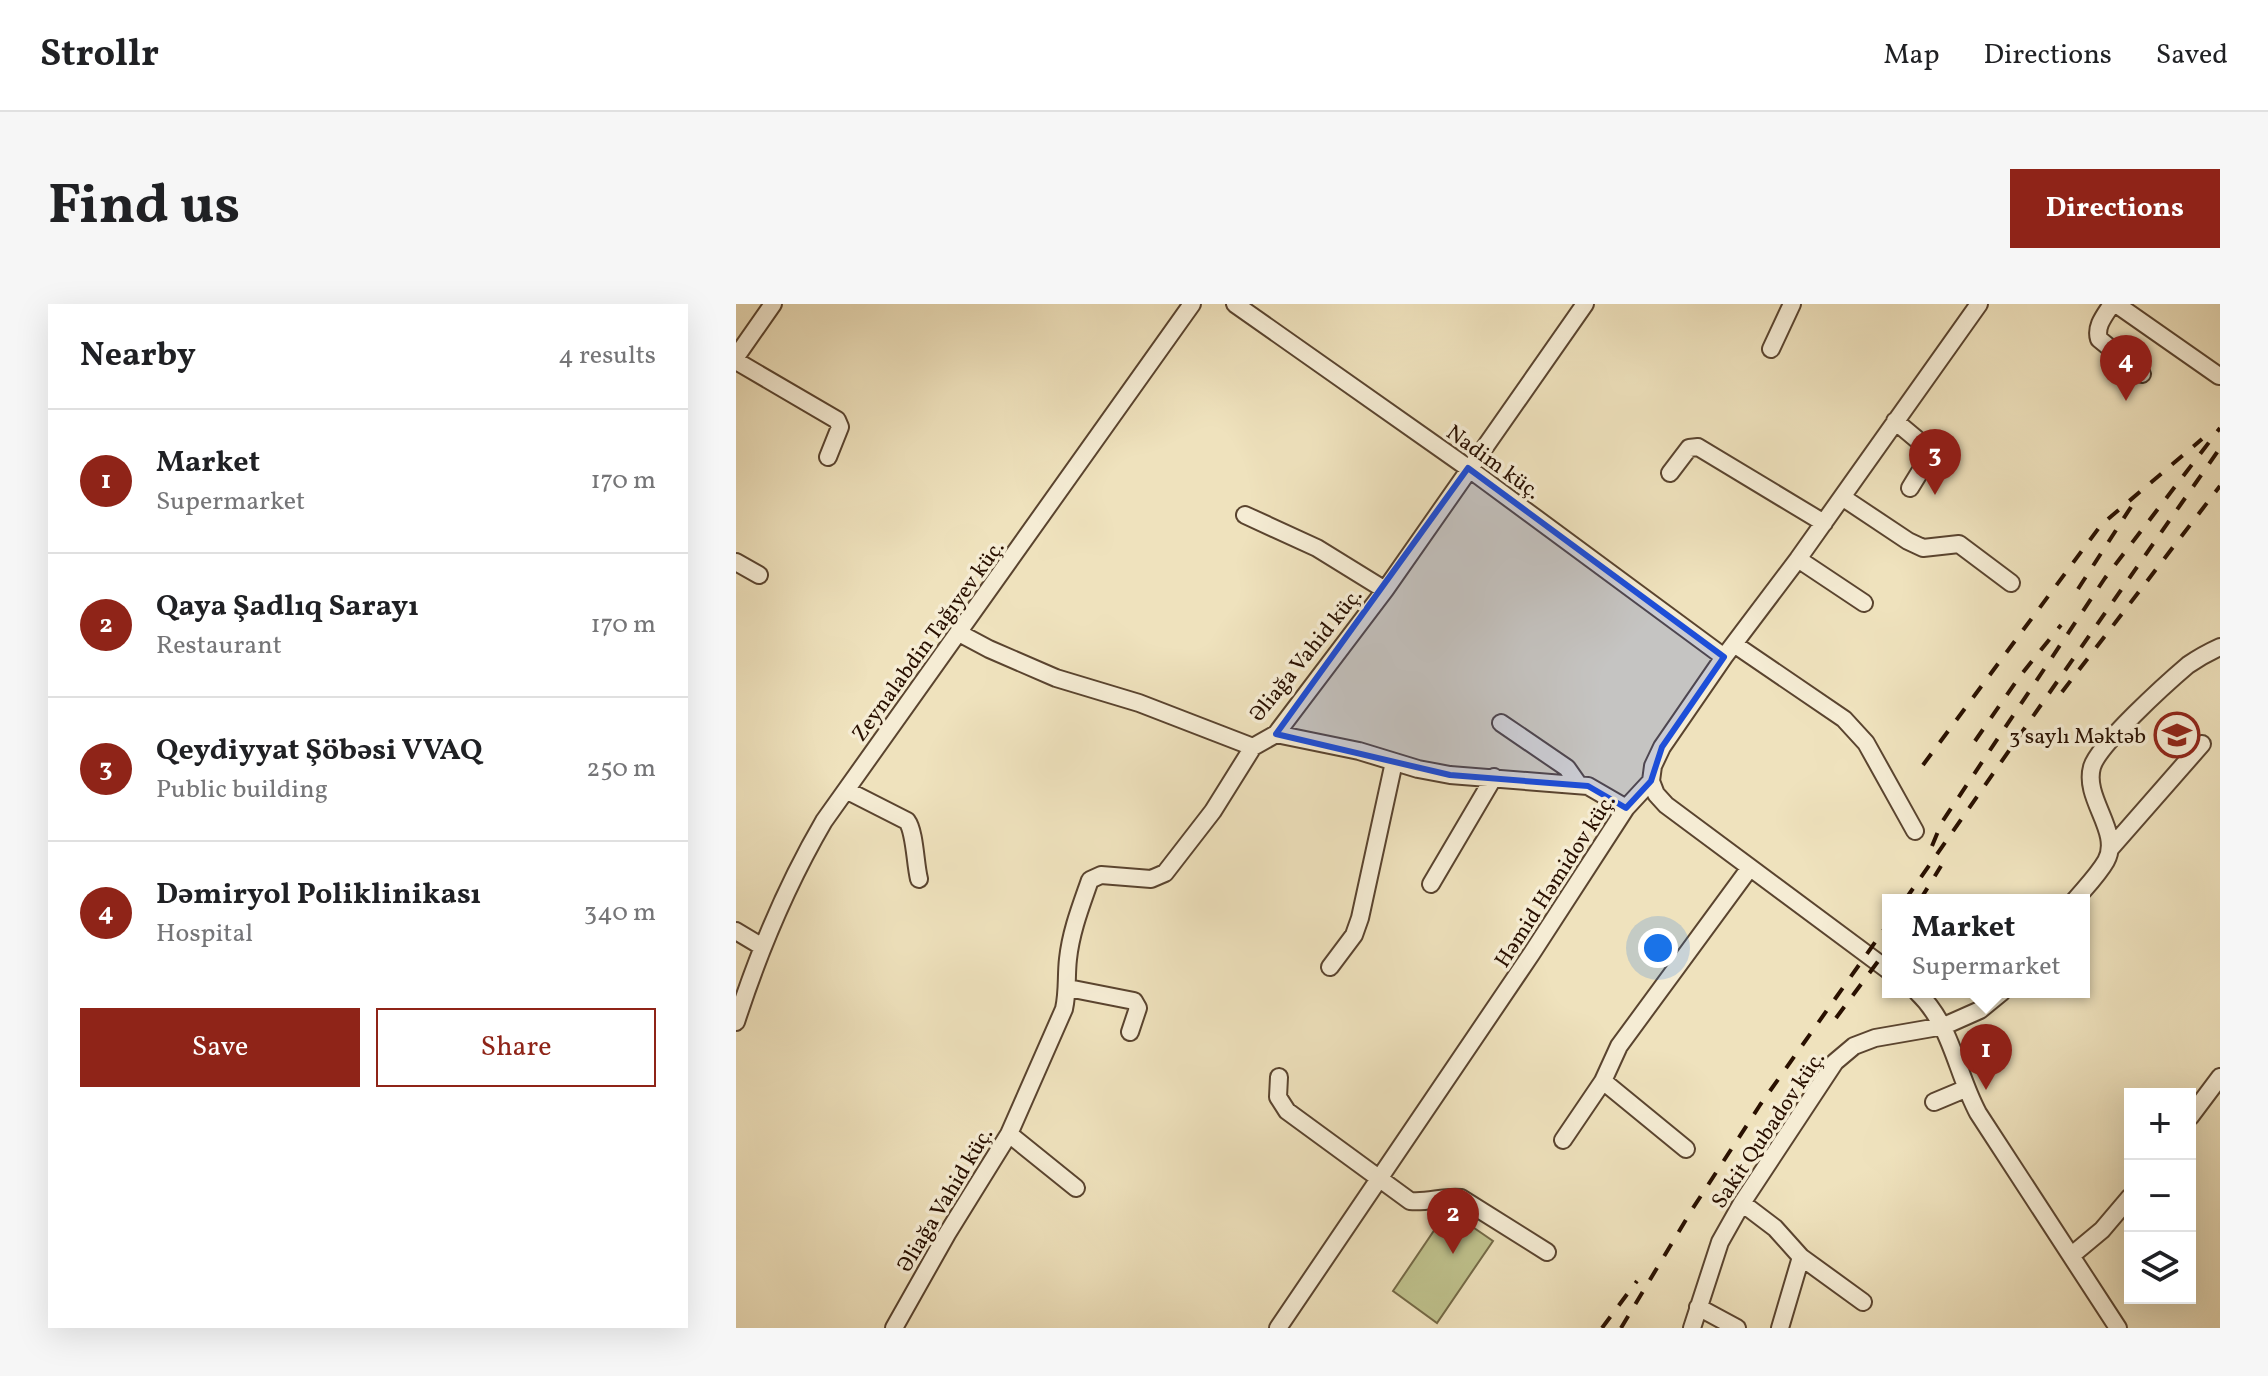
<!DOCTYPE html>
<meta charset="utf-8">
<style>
body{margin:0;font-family:Vollkorn,serif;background:#f6f6f6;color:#202124}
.controls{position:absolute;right:24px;bottom:24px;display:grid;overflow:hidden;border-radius:0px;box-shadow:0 8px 32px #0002}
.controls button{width:72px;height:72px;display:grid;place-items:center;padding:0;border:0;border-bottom:2px solid #e0e0e0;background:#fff;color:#202124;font:40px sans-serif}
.you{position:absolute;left:922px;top:644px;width:28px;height:28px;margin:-20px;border:6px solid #fff;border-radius:50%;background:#1a73e8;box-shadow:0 0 0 12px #1a73e833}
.badge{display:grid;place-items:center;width:52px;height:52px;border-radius:50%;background:#8f2418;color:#fff;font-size:26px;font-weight:700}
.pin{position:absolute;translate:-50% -66px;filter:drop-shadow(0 2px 4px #0008)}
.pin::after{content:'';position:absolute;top:42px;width:28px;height:24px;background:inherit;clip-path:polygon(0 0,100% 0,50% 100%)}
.popup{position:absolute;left:1146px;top:590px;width:208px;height:104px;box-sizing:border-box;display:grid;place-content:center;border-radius:0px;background:#fff;filter:drop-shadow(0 2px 6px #0005);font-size:26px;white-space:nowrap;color:#757577}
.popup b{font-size:30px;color:#202124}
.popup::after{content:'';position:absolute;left:50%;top:100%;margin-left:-16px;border:16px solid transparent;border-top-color:#fff}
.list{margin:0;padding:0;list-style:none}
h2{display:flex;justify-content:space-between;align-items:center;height:104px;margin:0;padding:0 32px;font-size:34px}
h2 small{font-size:26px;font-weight:400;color:#757577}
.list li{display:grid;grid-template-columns:52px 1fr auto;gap:24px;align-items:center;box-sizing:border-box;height:144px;padding:0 32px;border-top:2px solid #e0e0e0}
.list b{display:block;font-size:30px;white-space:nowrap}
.list p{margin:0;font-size:26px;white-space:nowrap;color:#757577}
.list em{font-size:26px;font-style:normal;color:#757577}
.actions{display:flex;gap:16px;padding:24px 32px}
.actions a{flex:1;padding:18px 0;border:2px solid #8f2418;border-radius:0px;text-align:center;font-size:28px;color:#8f2418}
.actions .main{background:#8f2418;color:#fff}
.icon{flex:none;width:44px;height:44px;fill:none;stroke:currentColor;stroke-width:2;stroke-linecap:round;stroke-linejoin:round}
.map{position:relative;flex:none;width:1484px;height:1024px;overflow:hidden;border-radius:0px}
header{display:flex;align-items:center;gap:48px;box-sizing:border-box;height:112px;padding:0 40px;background:#fff;border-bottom:2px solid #e0e0e0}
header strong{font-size:38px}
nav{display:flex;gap:44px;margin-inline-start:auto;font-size:28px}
.intro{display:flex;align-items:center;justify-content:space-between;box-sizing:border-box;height:192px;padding:0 48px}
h1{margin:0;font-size:56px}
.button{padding:20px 36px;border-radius:0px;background:#8f2418;color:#fff;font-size:28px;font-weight:700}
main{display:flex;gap:48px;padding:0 48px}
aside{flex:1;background:#fff;border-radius:0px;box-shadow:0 8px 32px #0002}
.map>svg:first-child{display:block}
.green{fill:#bfc28d;stroke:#746946;stroke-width:2}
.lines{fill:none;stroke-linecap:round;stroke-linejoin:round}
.minor-casing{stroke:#5a442f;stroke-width:20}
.minor{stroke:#f5ecd4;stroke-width:16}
.rail{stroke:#291000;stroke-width:4;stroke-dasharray:14 14;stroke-linecap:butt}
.marked{fill:#1d4ed8;fill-opacity:0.2;stroke:#1d4ed8;stroke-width:6;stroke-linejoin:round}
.labels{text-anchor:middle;stroke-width:7;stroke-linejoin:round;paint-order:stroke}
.street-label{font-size:22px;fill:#291000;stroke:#f5ecd4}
.poi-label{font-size:22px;fill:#291000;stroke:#f5ecd4;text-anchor:end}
</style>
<header>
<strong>Strollr</strong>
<nav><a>Map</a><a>Directions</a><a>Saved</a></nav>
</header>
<div class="intro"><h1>Find us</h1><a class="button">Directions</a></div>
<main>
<aside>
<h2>Nearby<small>4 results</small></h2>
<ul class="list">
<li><span class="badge">1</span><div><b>Market</b><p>Supermarket</p></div><em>170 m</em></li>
<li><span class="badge">2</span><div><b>Qaya Şadlıq Sarayı</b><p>Restaurant</p></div><em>170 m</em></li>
<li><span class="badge">3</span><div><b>Qeydiyyat Şöbəsi VVAQ</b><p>Public building</p></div><em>250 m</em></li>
<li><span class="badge">4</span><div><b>Dəmiryol Poliklinikası</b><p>Hospital</p></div><em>340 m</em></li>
</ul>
<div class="actions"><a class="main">Save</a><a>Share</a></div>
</aside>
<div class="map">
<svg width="1484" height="1024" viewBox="0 0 1484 1024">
<rect width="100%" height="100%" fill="#efe2bd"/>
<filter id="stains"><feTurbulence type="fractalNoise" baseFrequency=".0025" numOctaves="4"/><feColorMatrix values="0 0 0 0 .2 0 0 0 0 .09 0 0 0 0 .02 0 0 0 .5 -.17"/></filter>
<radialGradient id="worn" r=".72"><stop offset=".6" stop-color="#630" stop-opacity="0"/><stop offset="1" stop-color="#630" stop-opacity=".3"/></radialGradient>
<path class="green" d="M712,906L757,937L701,1019L657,987Z"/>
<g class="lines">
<g class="minor-casing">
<path id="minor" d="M499,0L732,164L988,353
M1376,0C1369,11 1359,22 1363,35L1406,70
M1380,0L1483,72
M1035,45L1056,0
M0,53L37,0
M0,57L101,116L104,123L92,153
M1159,117L1196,148L1174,184
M934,169L953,144L962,143L1088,219
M1106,193L1172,237L1187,244L1223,240L1275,279
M509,211L581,244L649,286
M1062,255L1128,299
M0,258L23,271
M223,329L253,345L320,374L403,399L517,443
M998,340L1108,415L1130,439L1179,527
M765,419L831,464L843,481
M540,430L623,447L682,465L714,471L852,482L890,504
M915,477L920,490L930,501L1152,666
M110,486L171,517C179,528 179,559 183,575
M1374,545L1466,440
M695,580L758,473
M1339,596C1349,584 1362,571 1370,557C1386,528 1347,495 1356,463C1362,441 1432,378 1452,361C1462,354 1473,348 1484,343
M0,627L25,642
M594,663L618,631L624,614L658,458
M332,684L398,697L402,704L394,728
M1181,688C1216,721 1220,768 1242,809L1382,1024
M0,718C23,647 50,582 88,517L456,0
M543,773L542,793L551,807L674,897C692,899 707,892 725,894L811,948
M867,777L950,845
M1198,798L1229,785
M1454,813L1484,773
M273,830L340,884
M827,836L867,777L883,742L1013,565
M1006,899L1039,924L1065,953L1127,998
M1336,951L1366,926L1394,893
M962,1003L1001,1024
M158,1024L211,930L273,830L328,705C332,687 330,672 332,655C335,627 345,602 354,576L365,571L415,575L429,569L477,507L517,443L540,430L649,286L849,0
M542,1024L796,649L890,504L915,477L917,462L926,443L988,353L1062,255L1243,0
M956,1024L984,938L1006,899L1099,758L1118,742L1139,734L1208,722L1244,706L1266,688
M1044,1024L1065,953"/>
</g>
<use href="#minor" class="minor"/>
<path class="rail" d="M1342,285L1395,203
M1326,388L1484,182
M1239,437L1284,372L1325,321
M1187,461L1365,221L1466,135
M1196,542L1206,518L1369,274L1484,124
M1169,596L1484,144
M1184,596L1205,562
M1100,714L1152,644
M866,1024L901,977
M885,1024L957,904L1024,801L1152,620"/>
</g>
<path class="marked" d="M732,164L988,353L926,443L915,477L890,504L852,482L714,471L540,430Z"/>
<defs>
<g id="school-ring" transform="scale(2.3)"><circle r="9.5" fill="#f5ecd4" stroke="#8f2418" stroke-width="1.5"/><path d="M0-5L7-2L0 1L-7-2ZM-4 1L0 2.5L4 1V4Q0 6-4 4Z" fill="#8f2418"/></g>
</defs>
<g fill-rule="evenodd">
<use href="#school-ring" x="1441" y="431"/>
</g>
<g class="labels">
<g class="street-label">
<text transform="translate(758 157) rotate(36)" y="8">Nadim küç.</text>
<text transform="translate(191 336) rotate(-54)" y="8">Zeynalabdin Tağıyev küç.</text>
<text transform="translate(569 350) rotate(-51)" y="8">Əliağa Vahid küç.</text>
<text transform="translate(818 576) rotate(-57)" y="8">Həmid Həmidov küç.</text>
<text transform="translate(1031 825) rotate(-56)" y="8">Sakit Qubadov küç.</text>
<text transform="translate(208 895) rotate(-59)" y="8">Əliağa Vahid küç.</text>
</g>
<g class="poi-label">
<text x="1410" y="439">3 saylı Məktəb</text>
</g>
</g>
<rect width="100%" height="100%" filter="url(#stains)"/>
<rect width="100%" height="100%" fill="url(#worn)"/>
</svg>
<div class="controls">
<button>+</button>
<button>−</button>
<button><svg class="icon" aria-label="layers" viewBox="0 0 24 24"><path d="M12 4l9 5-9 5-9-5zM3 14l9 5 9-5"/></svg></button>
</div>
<div class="you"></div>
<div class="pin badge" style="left:1250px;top:786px">1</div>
<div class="popup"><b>Market</b>Supermarket</div>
<div class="pin badge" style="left:717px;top:950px">2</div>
<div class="pin badge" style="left:1199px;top:191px">3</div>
<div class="pin badge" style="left:1390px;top:97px">4</div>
</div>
</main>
